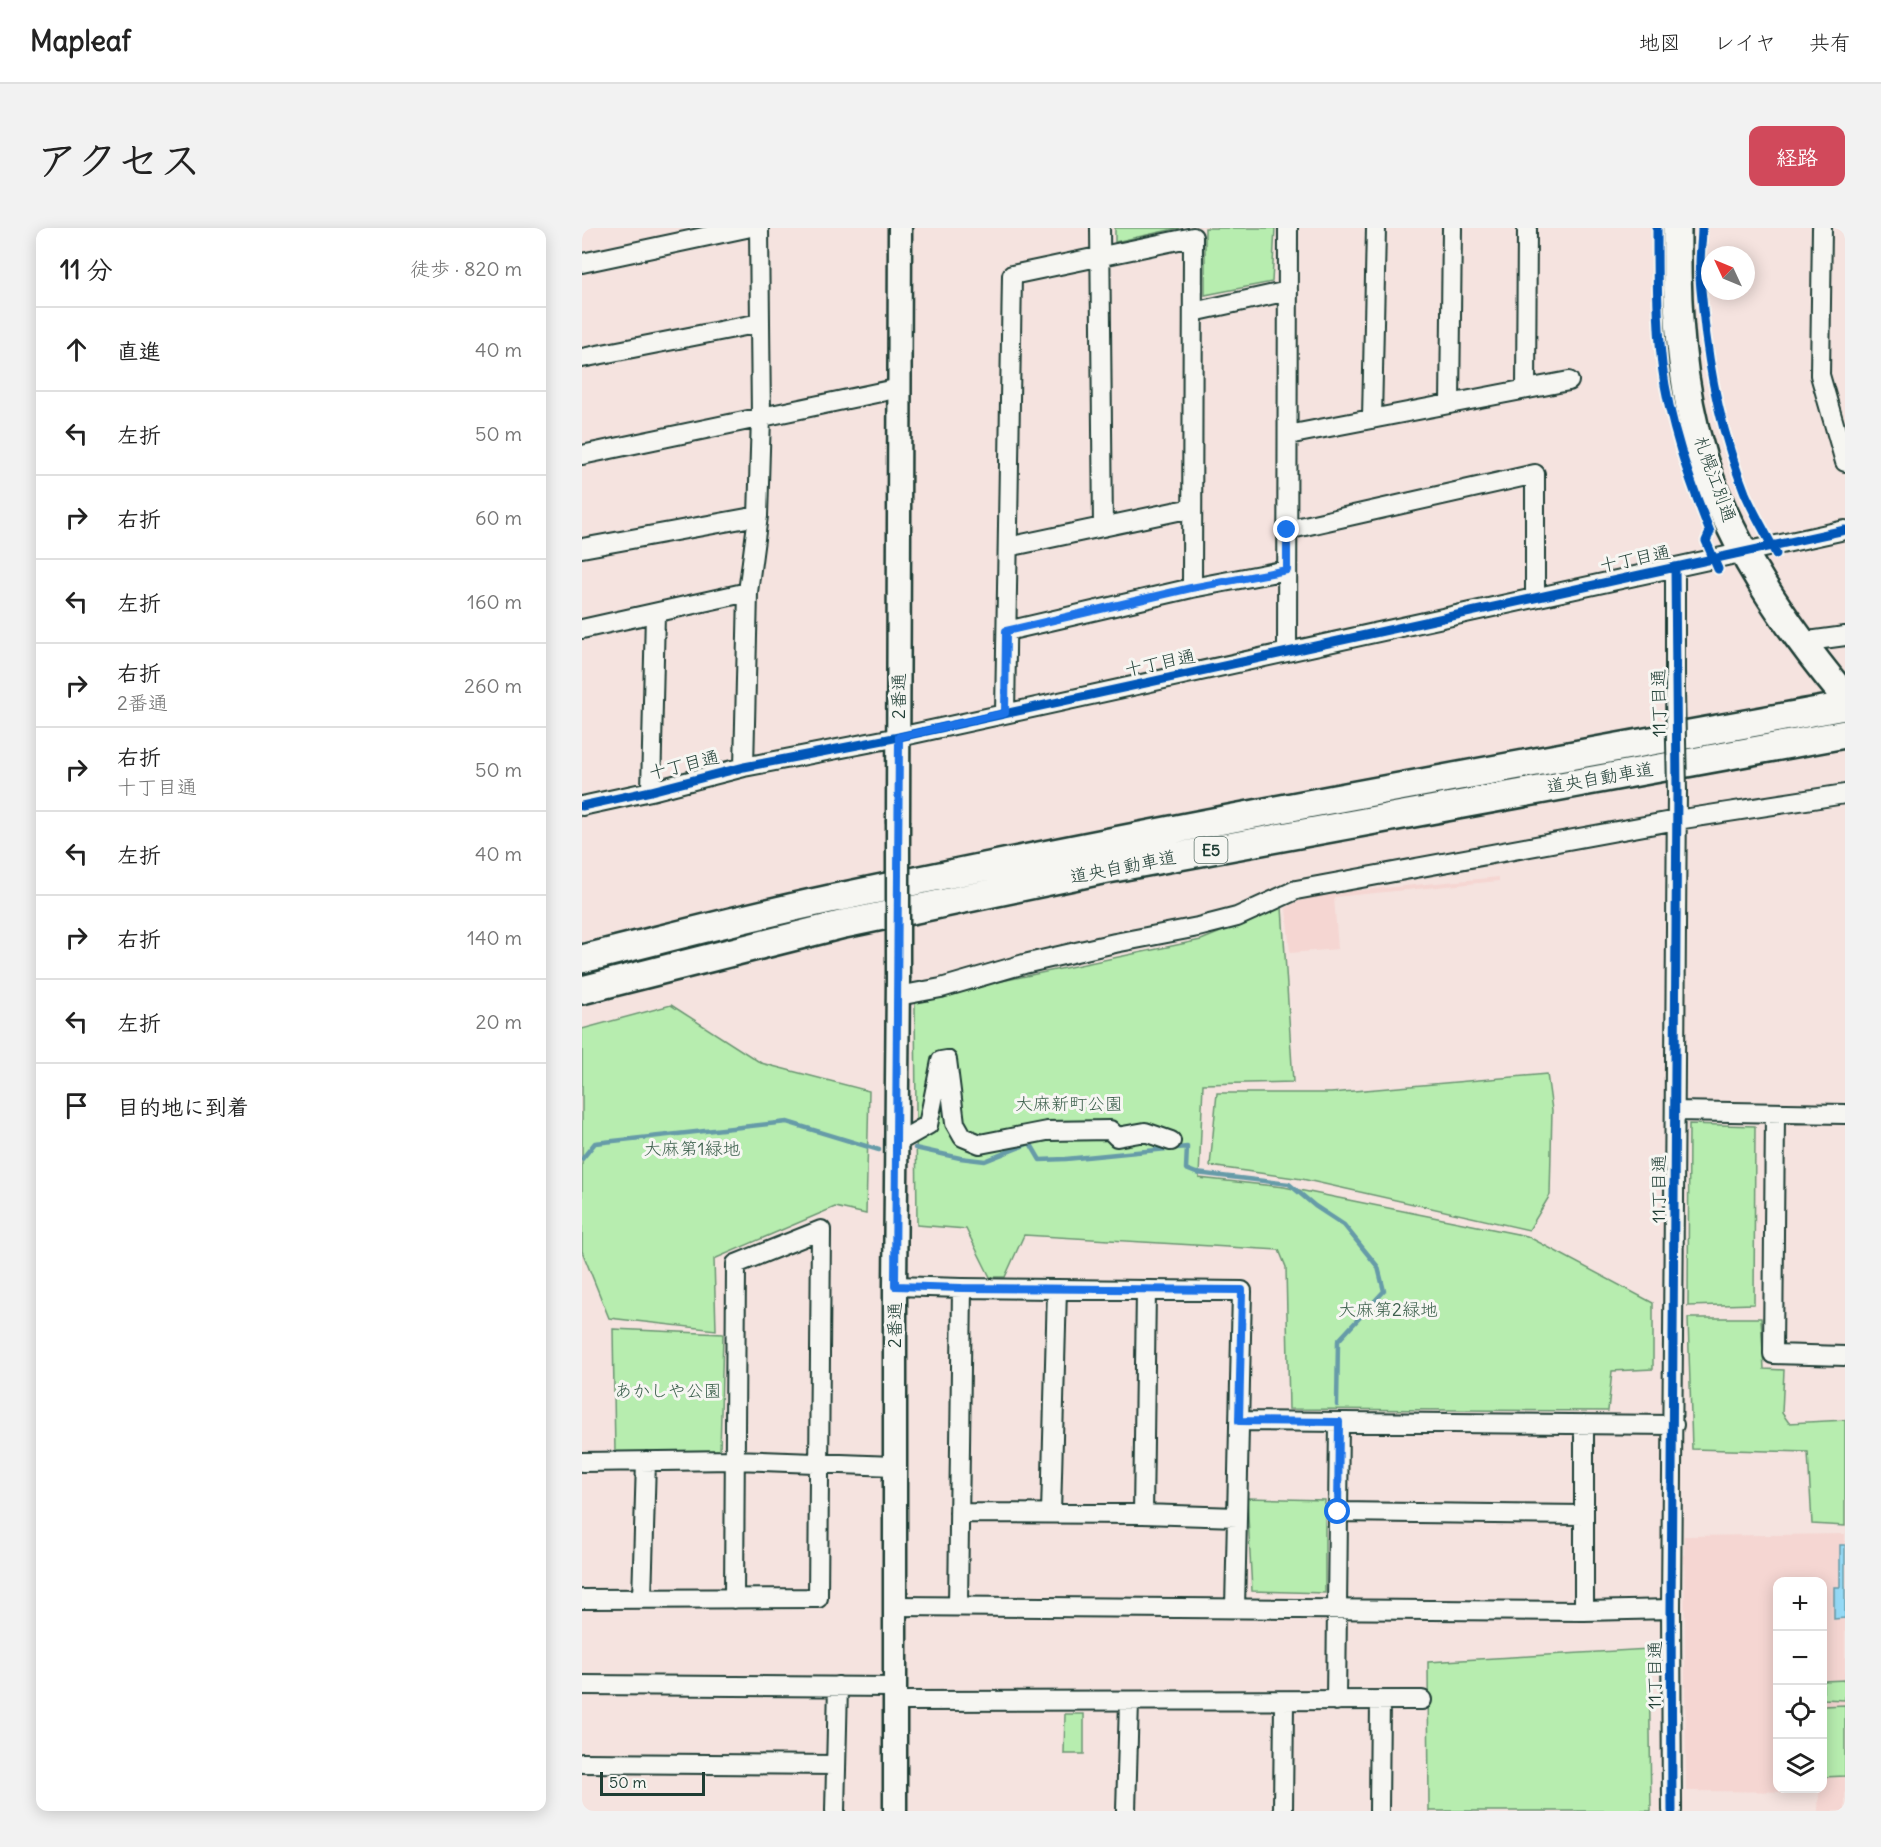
<!DOCTYPE html>
<html lang="ja">
<meta charset="utf-8">
<style>
body{margin:0;font-family:Delius,"Klee One",sans-serif;background:#f2f2f2;color:#222}
.controls{position:absolute;right:18px;bottom:18px;display:grid;overflow:hidden;border-radius:12px;box-shadow:0 3px 15px #0003}
.controls button{width:54px;height:54px;display:grid;place-items:center;padding:0;border:0;border-bottom:2px solid #e0e0e0;background:#fff;color:#222;font:30px sans-serif}
.compass{position:absolute;left:1119px;top:18px;width:54px;height:54px;border-radius:50%;background:#fff;box-shadow:0 3px 15px #0003;rotate:314deg}
.scale{position:absolute;left:18px;bottom:15px;width:105px;box-sizing:border-box;padding-left:6px;border:3px solid #1f3d34;border-top:0;font-size:16px;line-height:21px;white-space:nowrap;color:#1f3d34;-webkit-text-stroke:4px #f6f6f2;paint-order:stroke}
.stop{position:absolute;width:18px;height:18px;margin:-14px;border:4px solid #1a73e8;border-radius:50%;background:#fff}
.stop.end{background:#1a73e8;border-color:#fff;box-shadow:0 2px 6px #0008}
.list{margin:0;padding:0;list-style:none}
h2{display:flex;justify-content:space-between;align-items:center;height:78px;margin:0;padding:0 24px;font-size:26px}
h2 small{font-size:20px;font-weight:400;color:#767676}
.list li{display:grid;grid-template-columns:39px 1fr auto;gap:18px;align-items:center;box-sizing:border-box;height:84px;padding:0 24px;border-top:2px solid #e0e0e0}
.list b{display:block;font-size:22px;white-space:nowrap}
.list p{margin:0;font-size:20px;white-space:nowrap;color:#767676}
.list em{font-size:20px;font-style:normal;color:#767676}
.icon{flex:none;width:33px;height:33px;fill:none;stroke:currentColor;stroke-width:2;stroke-linecap:round;stroke-linejoin:round}
.map{position:relative;flex:none;width:1263px;height:1583px;overflow:hidden;border-radius:12px}
header{display:flex;align-items:center;gap:36px;box-sizing:border-box;height:84px;padding:0 30px;background:#fff;border-bottom:2px solid #e0e0e0}
header strong{font-size:28px}
nav{display:flex;gap:33px;margin-inline-start:auto;font-size:21px}
.intro{display:flex;align-items:center;justify-content:space-between;box-sizing:border-box;height:144px;padding:0 36px}
h1{margin:0;font-size:42px}
.button{padding:15px 27px;border-radius:12px;background:#d1495b;color:#fff;font-size:21px;font-weight:700}
main{display:flex;gap:36px;padding:0 36px}
aside{flex:1;background:#fff;border-radius:12px;box-shadow:0 3px 15px #0003}
.map>svg:first-child{display:block}
.built{fill:#f5d6d2;fill-rule:evenodd}
.green{fill:#b7edaf;stroke:#6b9572;stroke-width:1.5}
.water{fill:#95daf6;stroke:#669ba8;stroke-width:1.5}
.lines{fill:none;stroke-linecap:round;stroke-linejoin:round}
.stream{stroke:#669ba8;stroke-width:4.5}
.minor-casing{stroke:#1f3d34;stroke-width:22}
.major-casing{stroke:#1f3d34;stroke-width:27}
.highway-casing{stroke:#1f3d34;stroke-width:32}
.minor{stroke:#f6f6f2;stroke-width:18}
.major{stroke:#f6f6f2;stroke-width:22}
.highway{stroke:#f6f6f2;stroke-width:27}
.minor-bridge-casing{stroke:#1f3d34;stroke-width:22;stroke-linecap:butt}
.major-bridge-casing{stroke:#1f3d34;stroke-width:27;stroke-linecap:butt}
.minor-bridge{stroke:#f6f6f2;stroke-width:18}
.major-bridge{stroke:#f6f6f2;stroke-width:22}
.cycleway-casing{stroke:#f6f6f2;stroke-width:13}
.cycleway{stroke:#0057b8;stroke-width:9}
.route{stroke:#1a73e8;stroke-width:8}
.labels{text-anchor:middle;stroke-width:6;stroke-linejoin:round;paint-order:stroke}
.shield{fill:#f6f6f2;stroke:#60746d;stroke-width:1.5}
.shield-label{font-size:16px;font-weight:bold;fill:#1f3d34}
.street-label{font-size:18px;fill:#1f3d34;stroke:#f6f6f2}
.park-label{font-size:18px;fill:#3d604d;stroke:#f6f6f2}
</style>
<header>
<strong>Mapleaf</strong>
<nav><a>地図</a><a>レイヤ</a><a>共有</a></nav>
</header>
<div class="intro"><h1>アクセス</h1><a class="button">経路</a></div>
<main>
<aside>
<h2>11 分<small>徒歩 · 820 m</small></h2>
<ul class="list">
<li><svg class="icon" aria-label="ahead" viewBox="0 0 24 24"><path d="M12 20V5M6 11l6-6 6 6"/></svg><div><b>直進</b></div><em>40 m</em></li>
<li><svg class="icon" aria-label="left" viewBox="0 0 24 24"><path d="M17 20v-9H6M10 6l-5 5 5 5"/></svg><div><b>左折</b></div><em>50 m</em></li>
<li><svg class="icon" aria-label="right" viewBox="0 0 24 24"><path d="M7 20v-9h11M14 6l5 5-5 5"/></svg><div><b>右折</b></div><em>60 m</em></li>
<li><svg class="icon" aria-label="left" viewBox="0 0 24 24"><path d="M17 20v-9H6M10 6l-5 5 5 5"/></svg><div><b>左折</b></div><em>160 m</em></li>
<li><svg class="icon" aria-label="right" viewBox="0 0 24 24"><path d="M7 20v-9h11M14 6l5 5-5 5"/></svg><div><b>右折</b><p>2番通</p></div><em>260 m</em></li>
<li><svg class="icon" aria-label="right" viewBox="0 0 24 24"><path d="M7 20v-9h11M14 6l5 5-5 5"/></svg><div><b>右折</b><p>十丁目通</p></div><em>50 m</em></li>
<li><svg class="icon" aria-label="left" viewBox="0 0 24 24"><path d="M17 20v-9H6M10 6l-5 5 5 5"/></svg><div><b>左折</b></div><em>40 m</em></li>
<li><svg class="icon" aria-label="right" viewBox="0 0 24 24"><path d="M7 20v-9h11M14 6l5 5-5 5"/></svg><div><b>右折</b></div><em>140 m</em></li>
<li><svg class="icon" aria-label="left" viewBox="0 0 24 24"><path d="M17 20v-9H6M10 6l-5 5 5 5"/></svg><div><b>左折</b></div><em>20 m</em></li>
<li><svg class="icon" aria-label="arrive" viewBox="0 0 24 24"><path d="M6 21V4h12l-3 4 3 4H6"/></svg><div><b>目的地に到着</b></div></li>
</ul>
</aside>
<div class="map">
<svg width="1263" height="1583" viewBox="0 0 1263 1583">
<rect width="100%" height="100%" fill="#f5e3df"/>
<filter id="ink" filterUnits="userSpaceOnUse"><feTurbulence type="fractalNoise" baseFrequency=".0167" numOctaves="2"/><feDisplacementMap in="SourceGraphic" scale="12" xChannelSelector="R" yChannelSelector="G"/><feConvolveMatrix kernelMatrix="1 2 1 2 8 2 1 2 1" color-interpolation-filters="sRGB"/></filter>
<g filter="url(#ink)">
<path class="built" d="M917,649V653L752,669L756,721L708,725L704,680L728,667Z
M1263,1306V1583H1236L1237,1564L1104,1563L1102,1308ZM1196,1354H1240V1560H1196Z"/>
<path class="green" d="M533,0H597L533,14Z
M623,0H693L690,54L623,67Z
M700,679L711,854L621,856L617,950L702,959L945,1008L1071,1075V1141L1030,1143L1026,1183L707,1181L704,1039L697,1022L442,1007L423,1049H408L384,1001L335,997L333,774L400,757L619,712Z
M89,777L179,835L287,863L284,986L253,979L132,1031L134,1102L27,1090L0,1023V801Z
M965,846L970,882L968,967L947,1002L720,951L628,938L635,865H749Z
M1107,896L1173,898L1172,1076L1106,1078Z
M1106,1090H1179L1182,1141L1202,1142L1200,1185L1207,1195L1263,1192V1298L1230,1296L1226,1224L1110,1221Z
M31,1101L141,1106L138,1224L33,1225Z
M665,1270L743,1272V1365L670,1363Z
M1067,1421L1069,1583H847L846,1434Z
M1263,1452V1472L1241,1471V1453Z
M1263,1477V1548L1241,1549V1478Z
M483,1486H502V1526H482Z"/>
<path class="water" d="M1258,1317H1263V1390L1252,1391V1359H1258Z"/>
<g class="lines">
<path class="stream" d="M333,920L378,930L403,933L448,915L458,932L484,931L605,919L604,941L614,945L707,956L733,978L762,997L796,1039L802,1063L756,1113L755,1177
M0,931L13,915L205,894L297,922"/>
<g class="minor-casing">
<path id="minor" d="M518,0L521,299
M1240,0L1238,147L1263,234
M0,35L164,0
M611,84L706,63
M0,130L178,95
M944,161L945,0
M868,176L870,0
M790,191L794,0
M706,207L987,153
M0,227L318,160
M705,302L953,246V369
M426,319L610,280
M0,320L176,288
M1093,339V464
M0,401L166,364
M425,403L610,360L705,342
M1219,414L1263,408
M705,424L706,0
M423,485L430,47L611,9L610,360
M162,539L166,364L176,288L179,189L177,0
M69,563L73,385
M0,578L69,563L162,539L317,509L1263,302
M316,768L359,760L442,736L533,715L616,699L655,689L714,662L1095,592L1263,566
M1094,883L1263,886
M1193,885L1191,1126L1263,1128
M314,915L346,897L359,833L365,832L373,895L381,909L398,916L465,903L528,902L535,909L563,904L589,913
M313,1058L380,1060L660,1063L653,1380
M657,1193L1092,1197
M0,1234L153,1232L312,1238
M756,1284L1002,1287
M377,1285L561,1286L655,1289
M469,1285L475,1061
M561,1286L564,1062
M0,1371L236,1370L239,1002L154,1036L152,1371
M60,1371L64,1233
M376,1377L380,1060
M312,1378L1002,1383L1089,1381
M1002,1383V1196
M0,1457L313,1459
M313,1473L840,1472
M754,1473L757,1194
M0,1535L254,1537
M253,1583L256,1458
M544,1583L547,1473
M701,1583L702,1473
M797,1583L798,1472
M1090,1583L1089,1381L1095,563"/>
</g>
<g class="major-casing">
<path id="major" d="M316,592L318,0
M313,1583V1058L316,751"/>
</g>
<g class="highway-casing">
<path id="highway" d="M1095,0C1094,77 1098,156 1121,231C1149,319 1205,399 1263,469
M0,731C86,710 171,687 258,669C591,598 927,539 1263,478
M0,762L262,696L515,643L1263,506"/>
</g>
<use href="#minor" class="minor"/>
<use href="#major" class="major"/>
<use href="#highway" class="highway"/>
<g class="minor-bridge-casing">
<path id="minor-bridge" d="M1093,464L1095,563"/>
</g>
<g class="major-bridge-casing">
<path id="major-bridge" d="M316,592V751"/>
</g>
<use href="#minor-bridge" class="minor-bridge"/>
<use href="#major-bridge" class="major-bridge"/>
<g class="cycleway-casing">
<path id="cycleway" d="M1075,0C1075,46 1075,91 1080,137C1087,194 1107,251 1128,304L1124,313L1136,341
M1120,0C1120,12 1118,24 1118,37C1117,52 1120,67 1121,82C1127,144 1140,207 1163,265C1172,286 1184,305 1194,326
M0,578L69,563L162,539L317,509L1263,302
M1090,1583L1089,1381L1095,563L1093,339"/>
</g>
<use href="#cycleway" class="cycleway"/>
</g>
</g>
<g class="lines" filter="url(#ink)">
<path class="route" d="M705,302V342L609,360L424,403L423,485L317,509L313,1058L380,1060L660,1062L657,1193L757,1194L756,1284"/>
</g>
<g class="labels">
<rect class="shield" x="612.5" y="609" width="33" height="26" rx="4.5"/>
<g class="shield-label">
<text x="629" y="628">E5</text>
</g>
<g class="street-label">
<text transform="translate(1133 251) rotate(70)" y="6">札幌江別通</text>
<text transform="translate(1053 331) rotate(-12)" y="6">十丁目通</text>
<text transform="translate(578 435) rotate(-12)" y="6">十丁目通</text>
<text transform="translate(317 468) rotate(-90)" y="6">2番通</text>
<text transform="translate(1077 475) rotate(-91)" y="6">11丁目通</text>
<text transform="translate(102 537) rotate(-14)" y="6">十丁目通</text>
<text transform="translate(1018 550) rotate(-10)" y="6">道央自動車道</text>
<text transform="translate(541 639) rotate(-11)" y="6">道央自動車道</text>
<text transform="translate(1077 961) rotate(-90)" y="6">11丁目通</text>
<text transform="translate(313 1097) rotate(-90)" y="6">2番通</text>
<text transform="translate(1073 1447) rotate(-90)" y="6">11丁目通</text>
</g>
<g class="park-label">
<text x="487" y="882">大麻新町公園</text>
<text x="110" y="927">大麻第1緑地</text>
<text x="806" y="1088">大麻第2緑地</text>
<text x="86" y="1169">あかしや公園</text>
</g>
</g>
</svg>
<div class="controls">
<button>+</button>
<button>−</button>
<button><svg class="icon" aria-label="locate" viewBox="0 0 24 24"><circle cx="12" cy="12" r="6"/><path d="M12 2v4M12 18v4M2 12h4M18 12h4"/></svg></button>
<button><svg class="icon" aria-label="layers" viewBox="0 0 24 24"><path d="M12 4l9 5-9 5-9-5zM3 14l9 5 9-5"/></svg></button>
</div>
<svg class="compass" viewBox="-18 -18 36 36"><path d="M0-13l5 13h-10z" fill="#e53935"/><path d="M0 13l5-13h-10z" fill="#767676"/></svg>
<div class="scale">50 m</div>
<div class="stop" style="left:756px;top:1284px"></div>
<div class="stop end" style="left:705px;top:302px"></div>
</div>
</main>
